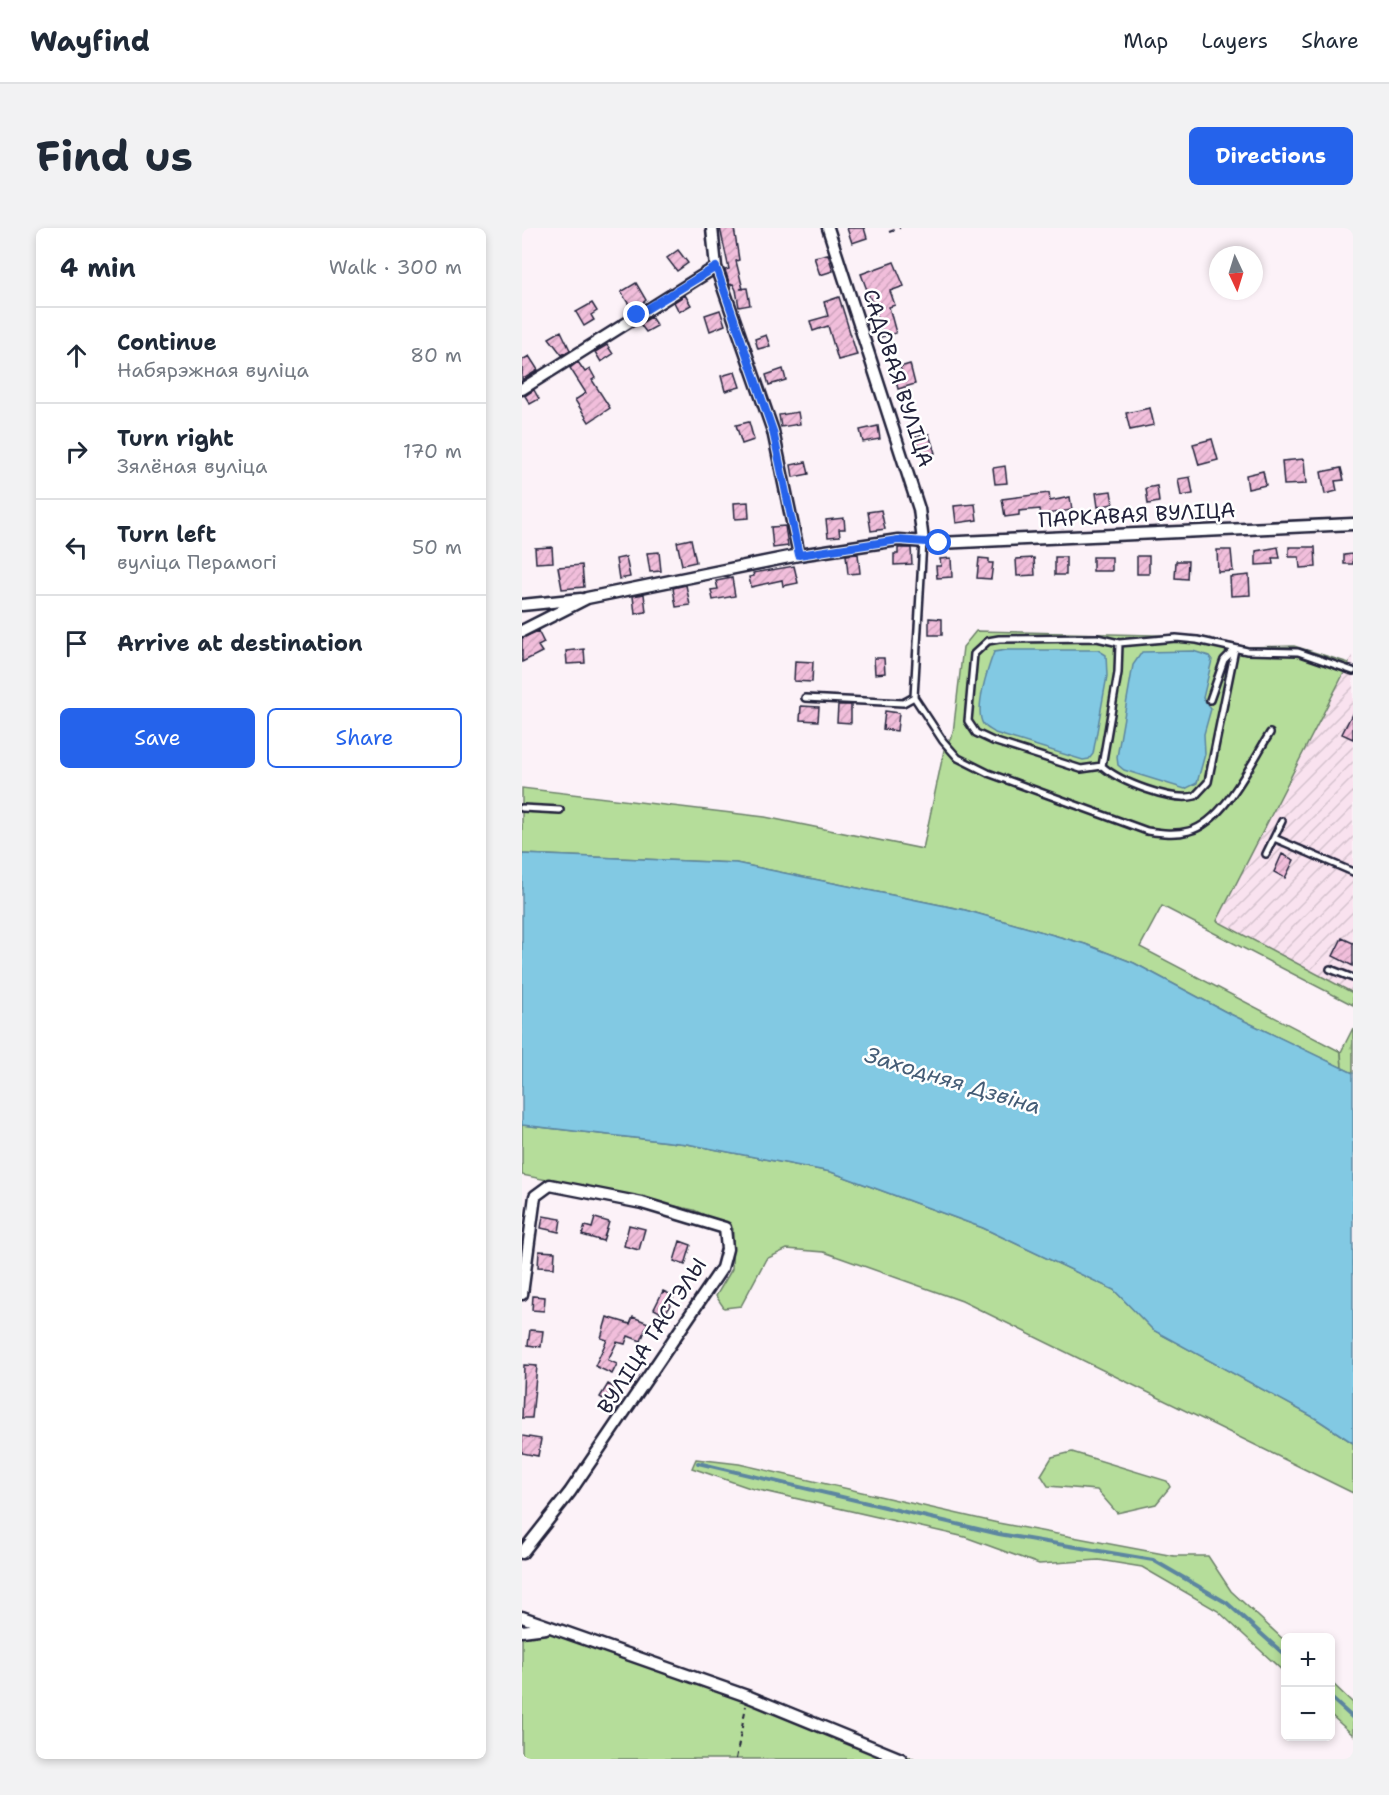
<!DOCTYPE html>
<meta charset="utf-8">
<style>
body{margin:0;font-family:"Shantell Sans",sans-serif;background:#f2f2f3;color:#1f2937}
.controls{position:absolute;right:18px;bottom:18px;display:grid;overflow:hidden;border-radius:9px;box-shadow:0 3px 9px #0003}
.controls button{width:54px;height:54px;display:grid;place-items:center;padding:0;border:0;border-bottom:2px solid #e0e1e3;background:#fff;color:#1f2937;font:30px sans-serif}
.compass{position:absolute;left:687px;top:18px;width:54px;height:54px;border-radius:50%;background:#fff;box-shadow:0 3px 9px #0003;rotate:176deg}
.stop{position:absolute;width:18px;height:18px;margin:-14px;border:4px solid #2563eb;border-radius:50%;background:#fff}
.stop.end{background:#2563eb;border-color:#fff;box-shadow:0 2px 6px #0008}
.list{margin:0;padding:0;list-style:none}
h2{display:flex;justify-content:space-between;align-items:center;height:78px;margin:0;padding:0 24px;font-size:26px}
h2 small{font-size:20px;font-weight:400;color:#747a83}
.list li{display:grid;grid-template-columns:39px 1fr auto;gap:18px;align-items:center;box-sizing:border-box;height:96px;padding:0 24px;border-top:2px solid #e0e1e3}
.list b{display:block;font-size:22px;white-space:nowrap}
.list p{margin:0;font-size:20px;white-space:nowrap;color:#747a83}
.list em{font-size:20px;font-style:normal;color:#747a83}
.actions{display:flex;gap:12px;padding:18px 24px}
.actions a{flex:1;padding:14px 0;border:2px solid #2563eb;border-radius:9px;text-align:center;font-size:21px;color:#2563eb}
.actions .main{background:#2563eb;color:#fff}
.icon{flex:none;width:33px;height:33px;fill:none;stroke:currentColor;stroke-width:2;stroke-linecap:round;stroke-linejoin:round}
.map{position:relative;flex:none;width:831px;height:1531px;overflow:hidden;border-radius:9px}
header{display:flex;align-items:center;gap:36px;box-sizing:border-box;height:84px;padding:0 30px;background:#fff;border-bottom:2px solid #e0e1e3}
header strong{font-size:28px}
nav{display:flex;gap:33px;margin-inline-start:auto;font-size:21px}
.intro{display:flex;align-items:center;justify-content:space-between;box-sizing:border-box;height:144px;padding:0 36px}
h1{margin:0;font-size:42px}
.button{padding:15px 27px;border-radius:9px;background:#2563eb;color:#fff;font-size:21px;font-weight:700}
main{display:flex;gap:36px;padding:0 36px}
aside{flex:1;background:#fff;border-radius:9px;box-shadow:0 3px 9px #0003}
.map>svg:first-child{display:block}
.industrial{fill:url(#industrial-furrows)}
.grass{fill:#b5dd9a;stroke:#6c806a;stroke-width:1.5}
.forest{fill:url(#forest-firs);stroke:#6c806a;stroke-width:1.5}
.water{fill:#82c9e3;stroke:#5c86a0;stroke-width:1.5}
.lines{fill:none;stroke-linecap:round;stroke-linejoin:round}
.stream{stroke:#5c86a0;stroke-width:4}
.building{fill:url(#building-hatch);stroke:#22223b;stroke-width:1.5}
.service-casing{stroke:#22223b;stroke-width:10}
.minor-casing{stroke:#22223b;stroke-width:15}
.path{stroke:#22223b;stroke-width:2;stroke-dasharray:6 4.5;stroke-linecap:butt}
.service{stroke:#fff;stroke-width:5}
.minor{stroke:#fff;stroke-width:10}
.route{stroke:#2563eb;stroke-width:8}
.labels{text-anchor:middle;stroke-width:5;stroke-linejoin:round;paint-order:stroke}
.street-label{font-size:21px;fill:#22223b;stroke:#fff}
.water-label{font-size:22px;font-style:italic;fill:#445c76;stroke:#fff}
</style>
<header>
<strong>Wayfind</strong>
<nav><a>Map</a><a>Layers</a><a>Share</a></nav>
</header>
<div class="intro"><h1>Find us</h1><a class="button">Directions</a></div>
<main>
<aside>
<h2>4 min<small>Walk · 300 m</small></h2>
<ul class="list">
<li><svg class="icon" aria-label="ahead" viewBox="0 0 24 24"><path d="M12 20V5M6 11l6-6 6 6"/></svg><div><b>Continue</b><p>Набярэжная вуліца</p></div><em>80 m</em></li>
<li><svg class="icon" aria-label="right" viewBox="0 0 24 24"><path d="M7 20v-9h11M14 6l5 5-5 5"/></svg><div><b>Turn right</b><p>Зялёная вуліца</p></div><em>170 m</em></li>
<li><svg class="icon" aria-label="left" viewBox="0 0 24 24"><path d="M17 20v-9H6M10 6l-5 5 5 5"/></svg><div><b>Turn left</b><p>вуліца Перамогі</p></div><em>50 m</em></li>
<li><svg class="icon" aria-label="arrive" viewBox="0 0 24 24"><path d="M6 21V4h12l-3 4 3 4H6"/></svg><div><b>Arrive at destination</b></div></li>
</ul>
<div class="actions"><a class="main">Save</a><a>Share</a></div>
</aside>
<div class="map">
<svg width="831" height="1531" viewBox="0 0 831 1531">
<defs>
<pattern id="industrial-furrows" width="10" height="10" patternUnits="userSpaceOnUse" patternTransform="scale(1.5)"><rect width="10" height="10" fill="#f9e2ef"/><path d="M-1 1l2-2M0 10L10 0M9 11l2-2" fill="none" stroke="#d5c2ce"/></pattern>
<pattern id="forest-firs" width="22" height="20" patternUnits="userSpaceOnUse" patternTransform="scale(1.5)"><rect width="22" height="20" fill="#b5dd9a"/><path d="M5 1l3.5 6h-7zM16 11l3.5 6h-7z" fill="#9bbd86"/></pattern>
<pattern id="building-hatch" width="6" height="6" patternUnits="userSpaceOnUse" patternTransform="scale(1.5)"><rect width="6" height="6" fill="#f1bedb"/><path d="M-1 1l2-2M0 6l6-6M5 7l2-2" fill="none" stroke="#cea3bd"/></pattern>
</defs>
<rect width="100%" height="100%" fill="#fcf2f8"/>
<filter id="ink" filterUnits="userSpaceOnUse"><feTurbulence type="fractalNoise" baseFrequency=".0167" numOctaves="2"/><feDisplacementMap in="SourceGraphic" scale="12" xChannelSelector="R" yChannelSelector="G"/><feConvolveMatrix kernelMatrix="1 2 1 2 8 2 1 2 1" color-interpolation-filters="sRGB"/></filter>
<g filter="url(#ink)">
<path class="industrial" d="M831,427V765L695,693Z"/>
<path class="grass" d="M454,403L675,408L726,419L772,418L827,435L695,693L831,765V777L640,678L618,719L819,824L820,840L704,784L612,735L563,716L443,682L214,635L0,626V560L243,589L401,621L422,522L431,505L441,419Z
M0,897L165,916L309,944L461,1000L592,1062L631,1102L793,1190L831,1215V1265L440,1073L302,1024L265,1021L244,1031L219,1078L202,1080L194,1068L210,1041L211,1001L172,982L0,947Z
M550,1224L645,1253L648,1259L634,1276L595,1285L575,1262L526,1258L519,1247L530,1229Z
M174,1231L217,1236L476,1295L652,1328H686L709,1363L763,1413V1445L696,1383L620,1339L577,1332L517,1336L443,1309L228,1260L170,1240Z
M0,1384L232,1464L392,1531H0Z
M809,1454L831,1475V1507L809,1487Z"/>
<path class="forest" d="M831,800V845L820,840L819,824Z"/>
<path class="water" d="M485,422H576L584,427L585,448L571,526L567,531L561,532L473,505C469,502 464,500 461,496C452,481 466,440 472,424Z
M671,423L687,428L690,432L681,470L689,481L682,506L683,526L675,555L663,561L602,542L596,537L595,529L611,437L620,424Z
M0,626L214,635L443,682L563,716L612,735L704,784L831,845V1215L793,1190L631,1102L592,1062L461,1000L309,944L165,916L0,897Z"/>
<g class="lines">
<path class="stream" d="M176,1235L477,1306L631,1332L705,1375L764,1428
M808,1469L831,1490"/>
</g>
<path class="building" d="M198,0H212L217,32L214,33L221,61H218L225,60L228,77L217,79L214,62L211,56L208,57L203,42L207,41Z
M325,0H342L345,10L330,15Z
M156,22L166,35L155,43L145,30Z
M306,26L311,43L298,47L292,29Z
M372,34L382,58L368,63L373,77L367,79L374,105L359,109L358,97L339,46Z
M114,55L124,72L111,83L99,64Z
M163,67L169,77L157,84L152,74Z
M317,69L335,127L316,132L306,98L291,103L288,93L306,88L302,74Z
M70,75L75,83L69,87L72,92L62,98L54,84Z
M198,82L203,97L188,103L183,87Z
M129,89L135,98L124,104L118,96Z
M39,103L48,122L40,127L27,110Z
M244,107L248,118L236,121L233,111Z
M85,117L91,126L79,134L73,124Z
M7,128L16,142L0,152V132Z
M56,134L63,144L68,141L73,150L70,152L88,180L67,194L53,172L64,165L48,140Z
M388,136L393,156L376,161L372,144L379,142L378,139Z
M261,141L264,152L247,157L244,147Z
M213,144L218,159L203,163L199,148Z
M12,162L17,171L8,176L3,168Z
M628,180L632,197L608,202L604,185Z
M276,184L278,196L259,199L257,187Z
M227,194L232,212L220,216L214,197Z
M356,198L358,211L341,214L338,202Z
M407,206L413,225L399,229L393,209Z
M690,211L696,232L677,237L671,216Z
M782,231L784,256L762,257L760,233Z
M284,234L287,246L271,249L269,237Z
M483,238L485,255L473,256L471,240Z
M819,240L822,252L813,253L815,263L803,266L799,244Z
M741,243L744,257L726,261L724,247Z
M668,249L671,266L659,268L656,251Z
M635,258L637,274L626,276L624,260Z
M589,263L591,276L576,279L574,265Z
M527,265L528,273L548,269L550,282L519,287L518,281L497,283V287L483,289L480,271Z
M226,274L227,290L213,291L212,275Z
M453,276L455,292L434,295L432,278Z
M359,282L363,301L349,303L346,284Z
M322,290L323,301H317L318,308L306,309L304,292Z
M263,298L266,318L251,320L249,299Z
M169,311L174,334L160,337L155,314Z
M30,319L31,334L14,335L13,320Z
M756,319L758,330H750L751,336L734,337V323Z
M767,319H793L794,339L778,340L777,329H767Z
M376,320H389L390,336L372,337V326H376Z
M695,322H709L711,343L696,344Z
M137,324L139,343L128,344L125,325Z
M336,326L338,345L326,346L324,327Z
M831,326V336H822V327Z
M615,328H627V346H615Z
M104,329L108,349L97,351L94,331Z
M533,329H544V347H533Z
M571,329H590V343H571Z
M429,330L430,349L415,350L414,338H419L418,331Z
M457,330L467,331V335H471L469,351L455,350Z
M512,330L513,347L495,348L494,331Z
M654,333H666L665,351L653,350Z
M60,337L62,359L40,361L36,339Z
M272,338L276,355L261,358L260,352L229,359L227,349L232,348L231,345Z
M727,347L728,367L709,368L708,349Z
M210,350L213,368L191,372L189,362L196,361L194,353Z
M164,357L168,377L154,379L151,360Z
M122,366L124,384L113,386L111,368Z
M407,390L420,391V407H407Z
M16,403L22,415L16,418L20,424L0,434V410Z
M62,421L63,435L45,436L44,423Z
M352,430H362L363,445L353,446Z
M273,433L291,434L290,454L272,453Z
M316,477H329V495L315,494Z
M279,478L297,479L296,493L278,492Z
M363,483L377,485L375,503L361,501Z
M831,484V511L820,506Z
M760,626L772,632L763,650L752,644Z
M820,710L831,715V738L811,728Z
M21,988L39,991L37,1004L19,1000Z
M73,990L87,994L81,1013L60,1007L63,998L70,1000Z
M107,997L123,1001L117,1022L102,1018Z
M158,1013L169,1017L163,1037L152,1033Z
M17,1023L33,1024L32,1040L16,1039Z
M141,1063L152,1068L143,1087L132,1081Z
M11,1068L23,1069L22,1083L10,1082Z
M85,1089L108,1096L111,1089L126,1095L119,1113L106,1108L103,1116L95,1114L86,1132L95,1136L90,1146L73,1138L85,1112L79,1110Z
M8,1102L21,1103L19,1119L6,1117Z
M2,1137L15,1138L10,1190H0Z
M86,1156L97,1163L89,1176L78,1169Z
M0,1208L19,1211L16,1228L0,1225Z"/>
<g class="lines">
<g class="service-casing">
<path id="service" d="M713,421L686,554L673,568C650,574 598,554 580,538L559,541L471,513L454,505L446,493L452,426L466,413L477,411L575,410L597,415L654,410L675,412L725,423L776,424L831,443
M392,469L421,513L436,530L466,545L625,603C639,605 653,607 667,603C702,594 729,535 748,505
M283,470L381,475L392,469L401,313
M688,472L702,432L713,421
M580,538L596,445L597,415
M0,580L38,582
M752,610L831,644
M744,626L760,593
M808,741L831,750"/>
</g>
<g class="minor-casing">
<path id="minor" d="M190,0L194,39L251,203L277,327
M306,0L397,281L401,313
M0,161L194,39
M0,377L59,371
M0,403L65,370L277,327L376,312L417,315L831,296
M0,1066L13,968L28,957L120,975L203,1000L205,1021L200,1040L48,1264L0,1325
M0,1389L225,1468L379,1531
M0,1403L24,1400"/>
</g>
<path class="path" d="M367,4L378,0
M214,1531L224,1478"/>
<use href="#service" class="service"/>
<use href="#minor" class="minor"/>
</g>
</g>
<g class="lines" filter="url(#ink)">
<path class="route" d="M115,87L194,39L251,203L277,327L376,312L417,315"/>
</g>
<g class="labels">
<g class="street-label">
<text transform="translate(376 150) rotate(72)" y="7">САДОВАЯ ВУЛІЦА</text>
<text transform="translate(615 287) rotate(-3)" y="7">ПАРКАВАЯ ВУЛІЦА</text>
<text transform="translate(130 1108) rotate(-57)" y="7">ВУЛІЦА ГАСТЭЛЫ</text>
</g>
<g class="water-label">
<text transform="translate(431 852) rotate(17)" y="8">Заходняя Дзвіна</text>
</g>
</g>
</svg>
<div class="controls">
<button>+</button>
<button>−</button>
</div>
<svg class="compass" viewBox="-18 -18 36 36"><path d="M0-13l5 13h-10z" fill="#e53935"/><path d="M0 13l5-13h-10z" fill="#747a83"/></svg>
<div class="stop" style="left:417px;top:315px"></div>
<div class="stop end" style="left:115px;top:87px"></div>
</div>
</main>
